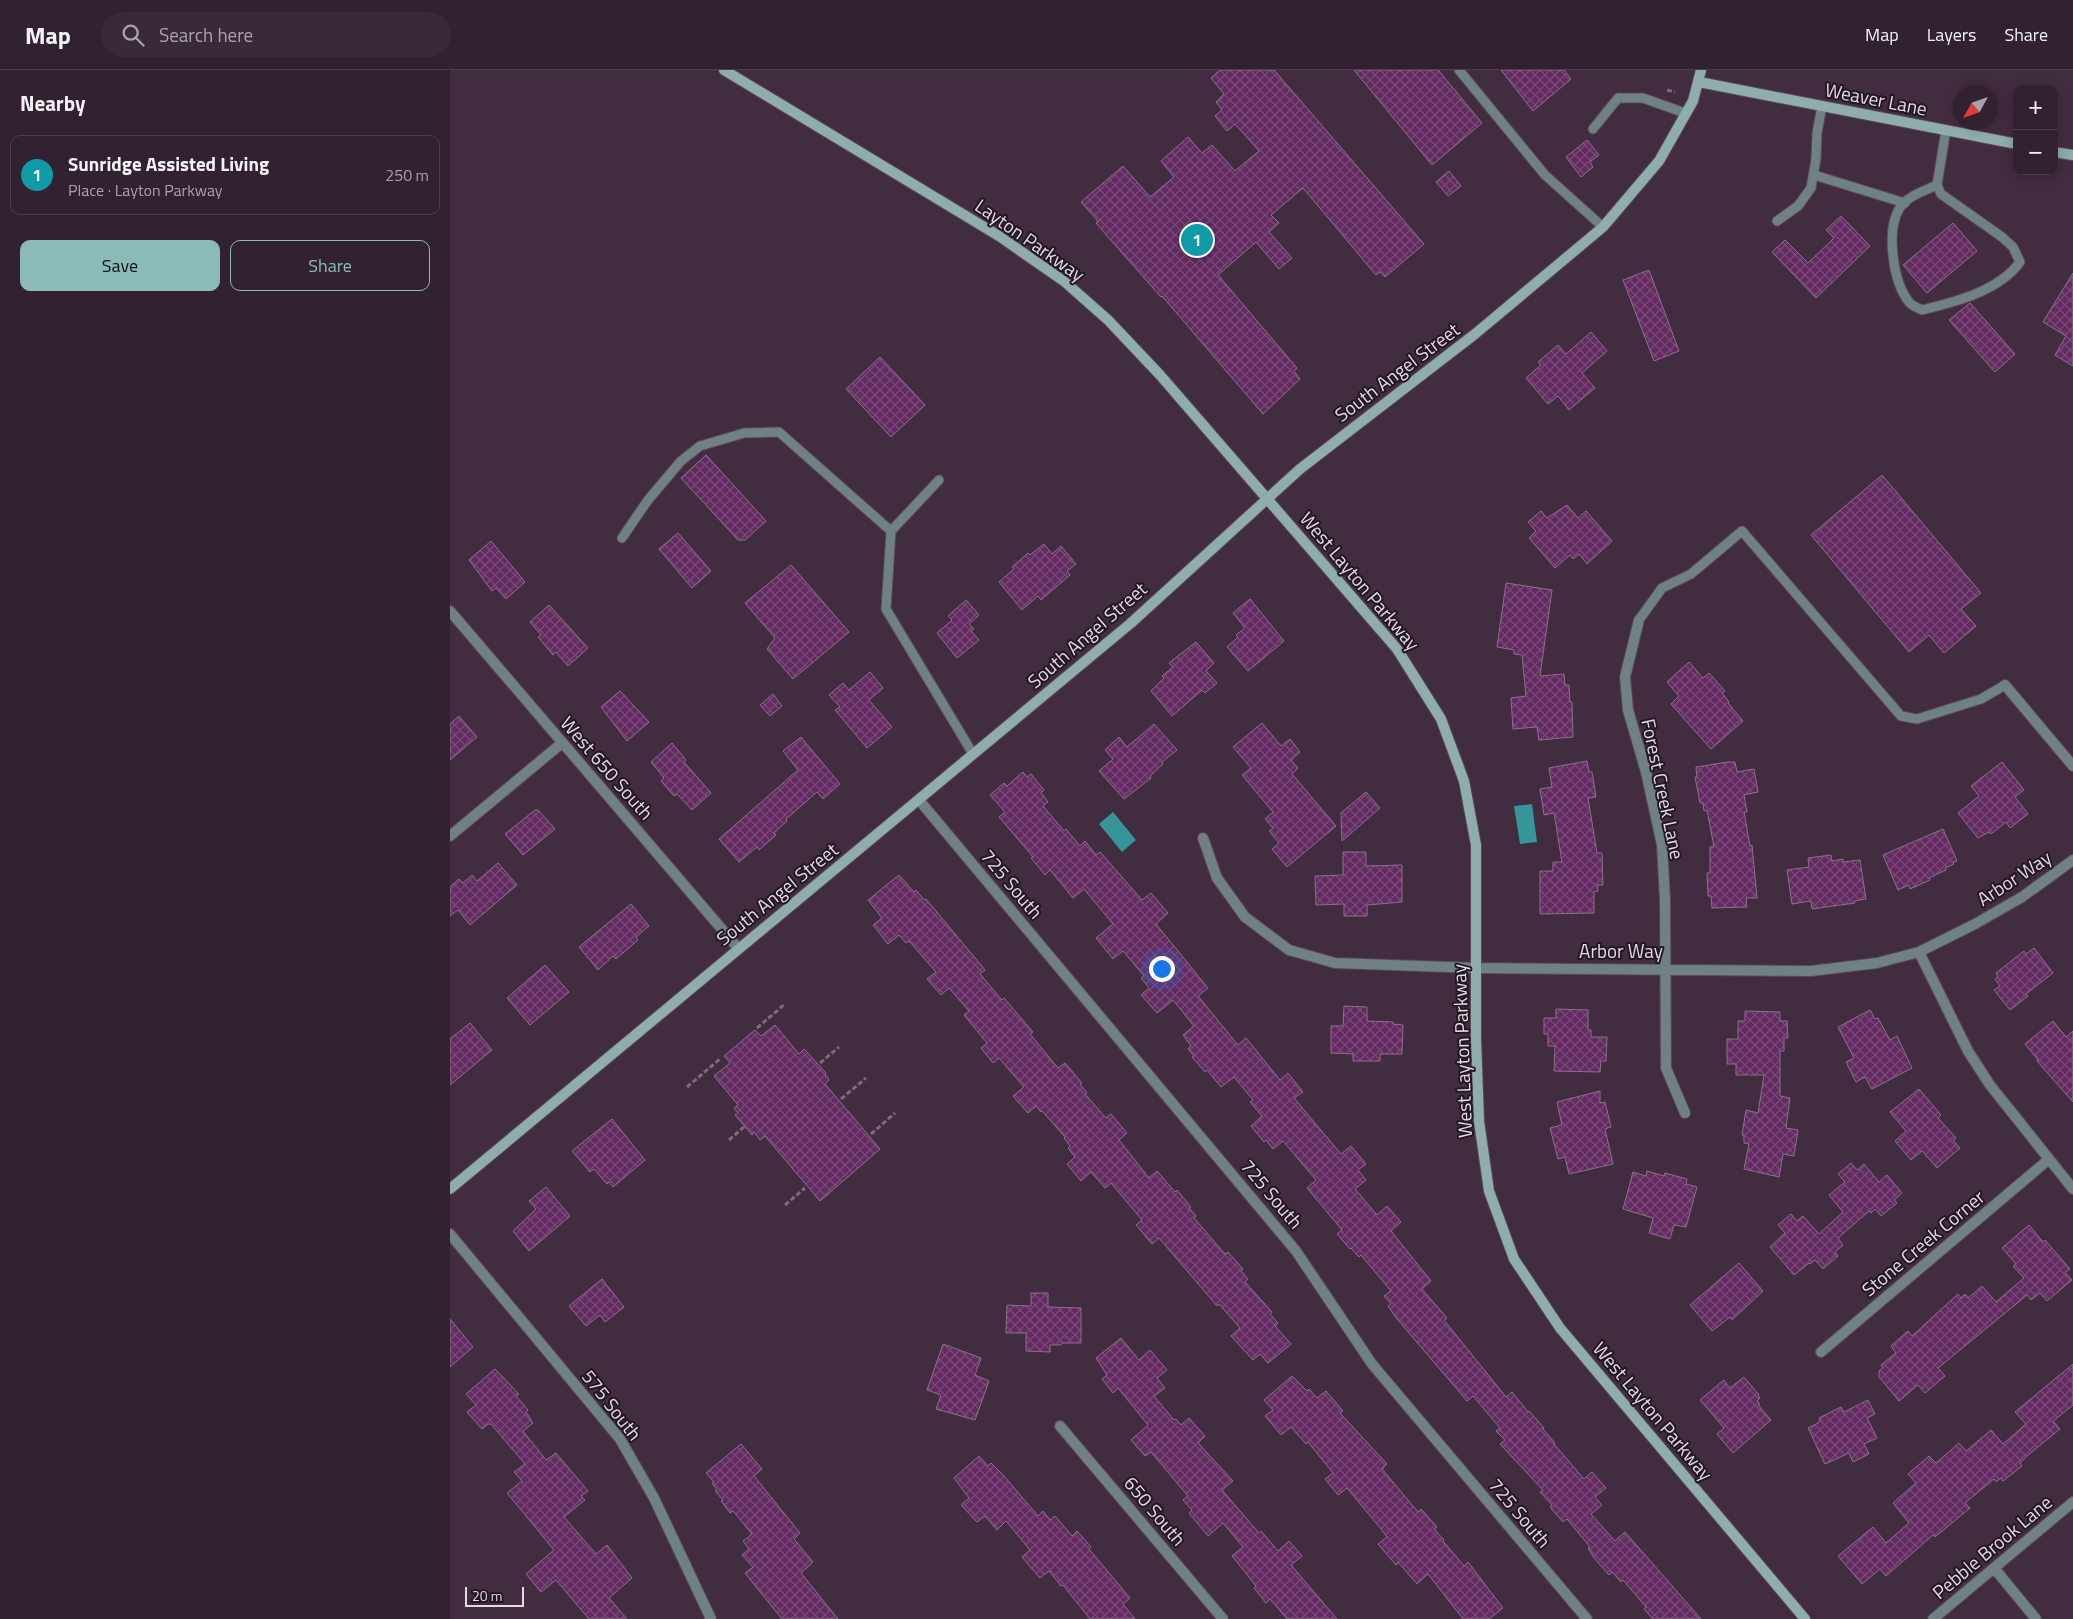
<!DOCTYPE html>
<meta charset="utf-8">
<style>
body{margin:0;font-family:"Titillium Web",sans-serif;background:#3a2938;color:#f1f3f6}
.controls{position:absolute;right:15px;top:15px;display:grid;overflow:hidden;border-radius:10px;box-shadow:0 2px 12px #0003}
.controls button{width:45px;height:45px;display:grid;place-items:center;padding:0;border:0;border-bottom:1px solid #4d3e4c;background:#322130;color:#f1f3f6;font:25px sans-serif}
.compass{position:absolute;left:1503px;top:15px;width:45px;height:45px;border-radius:50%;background:#322130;box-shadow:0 2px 12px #0003;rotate:230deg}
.scale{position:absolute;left:15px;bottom:12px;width:59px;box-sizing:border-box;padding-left:5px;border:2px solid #e7d8e5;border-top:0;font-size:14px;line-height:18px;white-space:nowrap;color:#e7d8e5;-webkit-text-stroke:4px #221822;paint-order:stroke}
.you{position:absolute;left:711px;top:898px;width:18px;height:18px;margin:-12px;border:4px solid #fff;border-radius:50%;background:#1a73e8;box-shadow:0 0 0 8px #1a73e833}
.badge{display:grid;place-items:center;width:32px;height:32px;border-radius:50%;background:#8bbbb9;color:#fff;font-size:16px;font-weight:700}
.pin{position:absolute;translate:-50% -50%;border:2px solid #fff;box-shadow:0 1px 5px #0006}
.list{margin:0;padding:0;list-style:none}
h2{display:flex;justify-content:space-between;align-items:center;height:65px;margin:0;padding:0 20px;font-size:21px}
h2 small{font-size:16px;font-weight:400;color:#a8a3ab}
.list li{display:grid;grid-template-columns:32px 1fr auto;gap:15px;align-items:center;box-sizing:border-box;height:80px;margin:0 10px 10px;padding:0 10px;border:1px solid #4d3e4c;border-radius:10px}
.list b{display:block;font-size:19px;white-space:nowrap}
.list p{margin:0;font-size:16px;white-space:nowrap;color:#a8a3ab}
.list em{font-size:16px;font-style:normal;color:#a8a3ab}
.actions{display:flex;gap:10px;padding:15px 20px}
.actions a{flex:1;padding:11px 0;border:1px solid #8bbbb9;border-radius:10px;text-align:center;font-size:18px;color:#8bbbb9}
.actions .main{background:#8bbbb9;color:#111}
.icon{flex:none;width:28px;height:28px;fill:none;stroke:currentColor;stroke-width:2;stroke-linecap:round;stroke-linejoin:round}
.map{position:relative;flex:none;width:1623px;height:1549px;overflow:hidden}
header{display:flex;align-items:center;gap:30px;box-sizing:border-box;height:70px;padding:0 25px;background:#322130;border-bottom:1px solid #4d3e4c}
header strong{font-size:24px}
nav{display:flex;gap:28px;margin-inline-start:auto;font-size:18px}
.search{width:350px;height:45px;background:#3a2938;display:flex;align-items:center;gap:12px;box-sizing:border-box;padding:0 18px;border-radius:28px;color:#a8a3ab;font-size:19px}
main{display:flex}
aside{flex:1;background:#322130}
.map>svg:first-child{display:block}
.water{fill:#359598}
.building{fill:url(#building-cross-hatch);stroke:#8b7189}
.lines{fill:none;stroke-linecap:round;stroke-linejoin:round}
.lane-casing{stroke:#5c485a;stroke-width:11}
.street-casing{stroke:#5c485a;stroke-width:12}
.secondary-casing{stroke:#5c485a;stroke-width:12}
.path{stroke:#7f6b7d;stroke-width:3;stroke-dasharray:5 2.5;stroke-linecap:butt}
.lane{stroke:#6f8182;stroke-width:9}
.street{stroke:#6f8182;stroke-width:10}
.secondary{stroke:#8fadad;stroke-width:10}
.labels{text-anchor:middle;stroke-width:4;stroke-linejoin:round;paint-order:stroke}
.street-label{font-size:19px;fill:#e7d8e5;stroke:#221822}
</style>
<header>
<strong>Map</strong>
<div class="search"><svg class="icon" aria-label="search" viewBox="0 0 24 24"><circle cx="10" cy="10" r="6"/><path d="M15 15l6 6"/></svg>Search here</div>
<nav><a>Map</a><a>Layers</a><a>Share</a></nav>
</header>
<main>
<aside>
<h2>Nearby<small></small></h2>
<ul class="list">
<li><span class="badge" style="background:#0f9aa8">1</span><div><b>Sunridge Assisted Living</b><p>Place · Layton Parkway</p></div><em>250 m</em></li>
</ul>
<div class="actions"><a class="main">Save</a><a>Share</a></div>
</aside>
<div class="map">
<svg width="1623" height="1549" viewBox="0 0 1623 1549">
<defs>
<pattern id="building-cross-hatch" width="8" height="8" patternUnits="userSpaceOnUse" patternTransform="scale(1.25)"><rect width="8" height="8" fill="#632b61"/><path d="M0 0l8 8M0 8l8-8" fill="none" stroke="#794978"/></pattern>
</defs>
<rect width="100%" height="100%" fill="#422c40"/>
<path class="water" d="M1082,734L1087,772L1070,774L1064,736Z
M663,742L686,770L672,782L649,754Z"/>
<path class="building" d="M770,0H824L974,174L935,207L930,202L926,205L853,118L821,145L829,153L819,162L842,188L829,199L806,172L768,205L847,298L844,301L850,309L813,344L712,226L711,227L658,167L646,153L648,151L631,132L673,96L700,127L724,107L711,91L738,67L752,83L762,75L785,101L809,81L785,54L777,61L765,46L772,40L766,32L774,24L761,8Z
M904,0H988L1032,53L982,95Z
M1051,0H1114L1121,9L1083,41Z
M1137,70L1149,85L1140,92L1143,97L1131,107L1116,87Z
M999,101L1011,116L998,126L986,112Z
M1391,146L1420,176L1366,228L1322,182L1335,170L1358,193L1384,168L1376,160Z
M1503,153L1527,181L1477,223L1453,195Z
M1199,200L1229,281L1204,291L1173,210Z
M1623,203V296L1605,285L1616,266L1593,252Z
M1520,233L1565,284L1545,302L1499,250Z
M1141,262L1157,281L1132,303L1145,318L1119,340L1108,326L1098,334L1076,308L1091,295L1088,292L1108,275L1116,284Z
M430,287L475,335L441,367L396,319Z
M256,385L316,451L295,470H288L231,408Z
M1432,405L1531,523L1511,539L1526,556L1494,583L1479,565L1459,582L1361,465Z
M1117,435L1128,448L1136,441L1162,471L1137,494L1129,484L1123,489L1120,485L1105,498L1079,468L1086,461L1078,452L1091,441L1097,448Z
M228,463L261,501L242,518L209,479Z
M41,471L75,512L56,529L46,518L42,521L19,490Z
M594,474L602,484L611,476L626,494L617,501L620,505L591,530L588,526L572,540L549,512L564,499L562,497L578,483L580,485Z
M341,495L399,562L343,609L317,579L325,568L295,533Z
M1056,513L1102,520L1090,606L1114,604L1115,615H1119L1120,632H1122L1123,667L1089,670L1087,657L1063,659L1061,628L1076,626L1072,585L1064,584V580L1047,577Z
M800,529L834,571L798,601L777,577L788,567L786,565L795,558L783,543Z
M516,530L529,545L519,554L524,559L521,561L529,570L507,588L487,563L502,550L498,546Z
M99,535L138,578L118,596L106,582L103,585L88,567L91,565L80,552Z
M746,572L764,593L756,601L767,613L755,623L752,620L722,646L701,621L714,608L712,606L723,597L719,593Z
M1239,592L1253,608L1259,603L1275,621L1272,623L1279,632L1278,633L1293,651L1261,679L1221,634L1229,626L1217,612Z
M420,602L433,618L419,630L442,657L417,678L385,640L390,637L379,625L393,613L399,620Z
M170,621L199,652L177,671L151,637Z
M323,624L332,636L320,646L310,635Z
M9,646L27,667L0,690V654Z
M812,653L831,676L840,669L850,682L841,690L848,698L842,704L886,756L837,797L822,779L829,773L819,761L823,758L815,749L823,742L792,705L801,698L783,677Z
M704,654L727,680L712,692L713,694L700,706L701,708L674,729L649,701L663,689L655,680L669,667L677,677Z
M351,667L390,714L373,729L367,722L336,749L337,751L324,763L326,765L309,780L307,777L289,792L269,769L348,700L333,681Z
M222,673L236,690L234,692L261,723L242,740L227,724L224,726L211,711L214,708L201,692Z
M1137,691L1139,702H1142L1146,727L1138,728L1147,783H1152L1153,815H1147L1148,821L1144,822V843L1090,844V801H1103V792H1112L1104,743L1094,745L1090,719L1102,717L1099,698Z
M1278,692H1285L1287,702L1304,699L1308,722L1294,725L1297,742H1294L1300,776L1302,775L1307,828H1296L1297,837L1262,838L1261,826H1258L1257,803H1260V777H1264L1257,740L1254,741L1253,733H1250L1245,707H1247L1246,697Z
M1552,692L1574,720L1565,727L1578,744L1560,758L1556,752L1541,764L1539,762L1528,768L1508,743L1529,726L1521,716Z
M573,702L577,707L581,704L594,720L591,723L598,732L593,736L614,761L616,759L630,776L635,771L646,785L650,782L692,830L701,823L718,843L706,854L758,918L748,926L788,975L796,968L830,1010L838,1003L853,1022L844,1028L891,1084L901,1076L916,1094L908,1100L916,1110L905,1119L927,1145L937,1136L951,1152L941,1161L981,1211L972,1219L997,1248L994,1250L1056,1327L1062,1322L1078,1342L1079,1341L1094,1358L1093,1359L1105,1373L1104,1374L1134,1409L1142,1402L1156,1418L1145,1427L1152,1435L1141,1444L1165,1471L1175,1462L1251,1549H1203L1194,1539L1196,1537L1173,1510L1171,1512L1162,1502L1159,1505L1144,1488L1138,1478L1140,1477L1117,1449L1113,1452L1100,1437L1102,1435L1090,1422L1093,1420L1050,1374L1055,1370L1046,1361L1050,1358L1023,1326L1017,1331L947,1249L938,1236L941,1234L934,1226L941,1221L911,1185L909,1187L901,1178L900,1179L887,1164L892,1160L857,1118L866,1110L833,1071L823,1079L816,1070L814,1072L801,1056L812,1046L800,1032L803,1030L784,1007L771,1017L757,1000L755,1002L742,987L744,986L738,979L741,976L733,965L744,956L723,930L707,943L691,925L699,918L691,908L694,906L673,881L663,889L646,868L663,854L634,819L623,828L600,800L595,805L581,788L583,787L549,747L555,742L540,725L554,713L557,716Z
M916,722L930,738L892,771L891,743Z
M85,740H88L105,759L73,785L55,764Z
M1493,759L1507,791L1503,792L1504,794L1495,798L1496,800L1479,808L1480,810L1460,819L1459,815L1448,820L1433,785Z
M893,782H916V796L952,795V832L917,835V846H894V834L866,835L865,806L893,805Z
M1381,785L1382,791L1393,789V792L1410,790L1416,829L1404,831L1405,833L1362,839L1361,831L1342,834L1337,800L1359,797L1358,788Z
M48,793L67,815L20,855L8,840L0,846V817L9,809L13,813L22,805L27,811Z
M449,805L464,822L466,820L474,830L476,829L535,900L530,904L552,930L554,928L583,962L580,964L608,998L615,993L632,1013L630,1014L637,1023L635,1024L656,1048L661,1044L677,1063L669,1070L699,1108L707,1101L725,1122L727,1120L741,1137L739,1138L746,1146L744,1148L775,1184L778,1182L793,1199L791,1201L798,1209L795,1212L822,1242L820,1244L828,1253L825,1256L841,1274L818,1293L810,1284L803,1290L781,1266L790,1258L769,1234L767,1236L709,1168L702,1174L686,1155L692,1150L661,1113L655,1118L641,1102L631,1111L617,1094L625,1087L618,1078L620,1076L614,1068L615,1067L592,1041L591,1042L586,1036L578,1043L563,1026L574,1017L549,988L543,993L531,978L537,973L514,945L519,941L499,918L491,925L477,909L486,902L459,871L456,873L449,865L438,874L423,855L432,848L418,830Z
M181,834L199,856L186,867L188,870L166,889L163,886L148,900L129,877Z
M1584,878L1603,903L1576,924L1578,926L1560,940L1544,920L1550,916L1545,909L1548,907L1546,903L1574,881L1576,884Z
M95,895L119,922L80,955L57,928Z
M894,936L917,937V951L943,952V954L953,955L952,984H930V991H903V984L881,983V956H893Z
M1106,939L1138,940V960H1141V967H1157L1156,991H1151L1150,1002L1104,1001L1105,976H1098V964H1094V948H1106Z
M1420,940L1425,949L1428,948L1440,970L1447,966L1462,998L1422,1019L1415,1007L1406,1012L1396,992L1404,988L1388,957Z
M1295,941L1330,942V951H1337L1338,968H1334V981H1330V1026L1340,1028L1336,1058L1348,1060L1344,1086L1333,1084L1329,1107L1294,1099L1299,1074L1294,1073V1066L1292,1065L1296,1040L1308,1043L1314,1005H1286V994H1277V969H1288V951H1295Z
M1603,951L1616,967L1623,961V1032L1587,991L1588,990L1575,974Z
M20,953L42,980L0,1015V969Z
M325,955L349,984L354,979L376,1003L375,1004L379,1010L375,1014L430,1079L370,1131L315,1066L310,1070L304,1062L302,1065L285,1045L288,1043L284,1038L288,1035L264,1006L280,993L274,986L305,960L311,966Z
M1469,1019L1491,1045L1488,1048L1506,1068L1503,1070L1510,1078L1487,1098L1472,1081L1461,1090L1445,1071L1456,1061L1440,1042Z
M1150,1021V1033L1155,1032L1161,1057L1155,1059L1163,1094L1119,1104L1115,1087L1108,1089L1100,1058L1112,1055L1107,1032Z
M162,1049L195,1090L163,1117L159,1112L157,1114L144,1099L140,1102L122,1081Z
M1401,1093L1407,1100L1414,1094L1429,1112L1437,1105L1452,1123L1444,1130L1447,1133L1431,1146L1425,1139L1421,1143L1419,1141L1388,1168L1393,1175L1385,1182L1388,1186L1373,1199L1365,1190L1360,1194L1359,1193L1344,1205L1320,1177L1335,1163L1328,1155L1341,1144L1347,1151L1353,1146L1369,1164L1393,1142L1379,1125L1395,1112L1388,1104Z
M1197,1101L1214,1106L1215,1103L1237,1109L1236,1114L1247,1117L1236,1157L1224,1155L1220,1169L1199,1163L1203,1148L1173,1139L1183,1102L1196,1106Z
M96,1117L120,1146L79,1181L63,1161L86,1139L79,1131Z
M1579,1155L1593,1172L1595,1170L1620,1199L1615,1202L1622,1210L1597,1231L1590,1223L1581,1230L1577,1225L1488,1298L1495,1306L1475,1323L1468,1315L1449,1331L1429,1307V1301L1433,1298L1431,1295L1446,1283L1441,1276L1458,1261L1462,1266L1508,1224L1511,1228L1515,1224L1518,1228L1532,1216L1546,1232L1574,1208L1563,1196L1566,1194L1552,1178Z
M1289,1193L1313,1221L1282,1250L1280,1247L1262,1261L1240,1235Z
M152,1209L174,1237L155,1252L150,1245L136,1256L119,1236Z
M581,1223H598V1237L631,1238V1273H612L611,1275H600V1282L576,1281V1263H556L557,1235L581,1236Z
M0,1249L23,1277L0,1297Z
M671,1268L689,1290L700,1280L717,1300L707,1308L715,1318L704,1326L724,1350L726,1349L731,1355L739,1348L755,1366L748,1373L783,1411L772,1420L809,1463L811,1461L828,1481L839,1471L852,1486L841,1495L887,1549H837L820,1529L816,1533L804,1518L806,1516L782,1486L793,1477L773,1453L758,1466L739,1443L742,1440L733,1430L738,1426L701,1382L695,1386L681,1370L698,1355L668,1318L663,1323L652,1309L657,1305L646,1288Z
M493,1274L531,1288L525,1305L539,1311L525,1350L486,1339L491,1325L477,1320Z
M1623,1294V1335L1603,1351L1610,1359L1577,1386L1570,1393L1572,1396L1553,1411L1551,1408L1546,1412L1544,1409L1515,1433L1520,1438L1485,1467L1483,1465L1436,1506L1430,1499L1412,1514L1388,1486L1423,1457L1436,1473L1459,1453L1443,1433L1466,1413L1458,1404L1479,1386L1486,1393L1509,1373L1516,1381L1541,1360L1553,1374L1576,1354L1565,1342Z
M45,1299L69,1324L66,1326L78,1340L76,1342L83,1353L73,1361L96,1390L106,1383L138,1421L131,1426L135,1430L114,1447L146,1484L157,1475L182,1508L159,1528L177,1549H139L106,1510L91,1522L76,1504L104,1480L57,1423L72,1411L64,1402L75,1394L41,1354H38L32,1359L17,1342L26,1335L16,1324Z
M842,1306L857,1321L859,1319L867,1328L876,1321L893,1341L890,1343L937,1394L932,1399L968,1442L971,1439L987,1457L984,1459L994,1470L993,1471L1014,1496L1018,1492L1053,1538L1039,1549H1013L978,1504L967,1514L948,1492L946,1495L928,1474L937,1467L931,1459L897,1418L888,1425L875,1409L883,1403L858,1372L856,1374L841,1357L831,1365L815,1346L823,1340L814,1330Z
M1294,1307L1309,1325L1308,1326L1310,1328L1307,1331L1310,1334L1308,1335L1321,1350L1283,1383L1267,1364L1274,1358L1250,1330L1274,1310L1280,1318Z
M1418,1330L1425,1344L1417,1348L1427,1368L1414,1374L1419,1384L1403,1392L1399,1383L1375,1394L1358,1358L1368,1353L1370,1350L1369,1348L1391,1337L1394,1342Z
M291,1374L312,1399L304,1406L350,1463L344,1469L363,1492L351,1503L388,1549H332L295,1503L303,1497L292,1485L299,1479L293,1471L302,1464L283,1441L280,1443L271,1431L273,1430L265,1421L267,1420L262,1413L264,1412L256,1403Z
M529,1386L538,1396L541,1393L554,1406L588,1446L593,1441L600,1450L605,1446L622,1466L627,1461L641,1477L639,1479L680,1528L673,1534L685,1549H640L613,1515L611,1516L599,1501L590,1508L572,1487L580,1480L556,1451L547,1460L535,1446L527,1452L511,1435L519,1428L504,1408Z"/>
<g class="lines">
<g class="lane-casing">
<path id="lane" d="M1009,0L1095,105L1153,157
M1143,59L1168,28H1193L1235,43
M1364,105L1455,133
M1487,115C1474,121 1457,126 1449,139C1436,162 1443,212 1459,232C1462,236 1468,238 1472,240C1505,232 1549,221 1570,192L1563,177L1552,167L1491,124L1487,115L1496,60
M1327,151L1348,136L1361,118L1366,89L1367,63L1372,36
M489,410L441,461L436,539L523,684
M172,468L198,430L231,391L250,376L294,363L329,362L441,461
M1189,550L1212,518L1241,504L1292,461L1451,646L1467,649L1531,629L1555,615"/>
</g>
<g class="street-casing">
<path id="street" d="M0,541L288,878
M1189,550L1175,607L1178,640L1196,702L1212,775L1215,830L1216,998L1235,1043
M1555,615L1623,696
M469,730L846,1181L922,1294L1137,1549
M0,766L112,673
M753,768L767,808L795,847L839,880L885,893L1026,898L1361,901L1427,893L1469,882L1525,854L1572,827L1623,790
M1469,882L1518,981L1540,1015L1623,1119
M0,1164L170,1369L204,1428L261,1549
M1371,1282L1598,1090
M610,1356L773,1549
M1544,1498L1586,1549
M1483,1549L1623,1432"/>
</g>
<g class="secondary-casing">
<path id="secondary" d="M274,0L549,166L615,212L658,250L710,305L947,579L991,649L1014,711L1026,775V969L1029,1051L1039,1121L1064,1189L1110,1258L1355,1549
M1249,12L1567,74
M1604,82L1623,85
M0,1119L681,553L850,399L1025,264L1153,157L1209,91L1243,31L1251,0"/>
</g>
<path class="path" d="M1217,20L1225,22
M307,958L335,934
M370,993L389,977
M237,1017L271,988
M391,1029L416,1008
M421,1064L445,1043
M279,1070L295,1056
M335,1135L355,1118"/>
<use href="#lane" class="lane"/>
<use href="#street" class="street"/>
<use href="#secondary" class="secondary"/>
</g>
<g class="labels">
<g class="street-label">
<text transform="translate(1426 29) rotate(11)" y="7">Weaver Lane</text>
<text transform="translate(580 170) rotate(35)" y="7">Layton Parkway</text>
<text transform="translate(947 302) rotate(-37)" y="7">South Angel Street</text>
<text transform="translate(910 511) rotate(50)" y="7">West Layton Parkway</text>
<text transform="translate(637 565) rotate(-41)" y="7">South Angel Street</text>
<text transform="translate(157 698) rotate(49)" y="7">West 650 South</text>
<text transform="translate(1213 719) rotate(78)" y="7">Forest Creek Lane</text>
<text transform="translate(1564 808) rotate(-33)" y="7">Arbor Way</text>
<text transform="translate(562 814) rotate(50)" y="7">725 South</text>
<text transform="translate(327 824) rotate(-39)" y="7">South Angel Street</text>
<text x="1171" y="888">Arbor Way</text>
<text transform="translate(1012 981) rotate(-92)" y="7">West Layton Parkway</text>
<text transform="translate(822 1124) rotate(50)" y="7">725 South</text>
<text transform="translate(1473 1173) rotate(-40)" y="7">Stone Creek Corner</text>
<text transform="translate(162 1335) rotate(52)" y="7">575 South</text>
<text transform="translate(1203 1341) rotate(50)" y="7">West Layton Parkway</text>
<text transform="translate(705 1441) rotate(50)" y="7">650 South</text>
<text transform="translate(1070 1443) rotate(50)" y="7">725 South</text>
<text transform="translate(1542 1477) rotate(-40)" y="7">Pebble Brook Lane</text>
</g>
</g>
</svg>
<div class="controls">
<button>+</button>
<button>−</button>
</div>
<svg class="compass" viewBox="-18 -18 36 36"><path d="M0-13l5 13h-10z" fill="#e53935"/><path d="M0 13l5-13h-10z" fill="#a8a3ab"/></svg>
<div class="scale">20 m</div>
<div class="you"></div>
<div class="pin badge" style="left:747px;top:170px;background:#0f9aa8">1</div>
</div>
</main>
